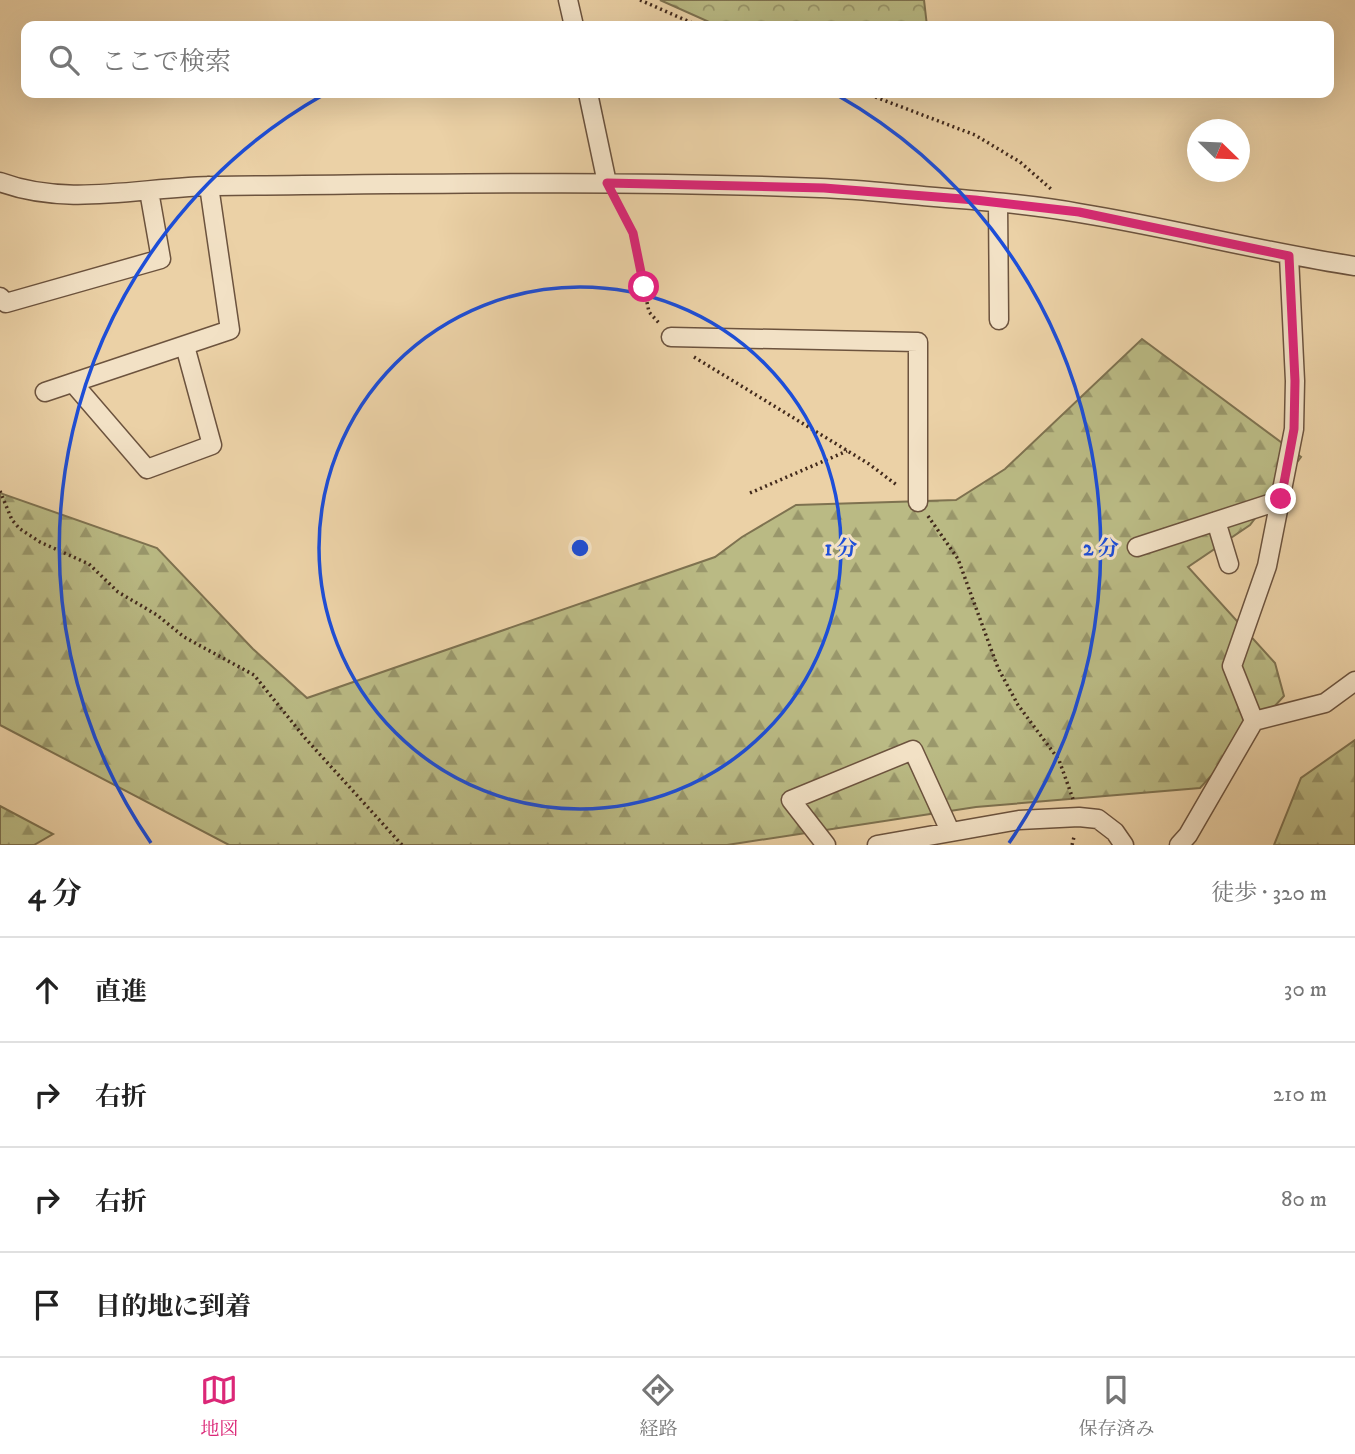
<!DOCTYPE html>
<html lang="ja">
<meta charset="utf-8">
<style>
body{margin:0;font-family:"IM FELL DW Pica","Noto Serif JP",serif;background:#f2f2f2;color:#222}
.compass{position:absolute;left:1187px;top:119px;width:63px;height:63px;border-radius:50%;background:#fff;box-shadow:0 7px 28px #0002;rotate:113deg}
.stop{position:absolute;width:21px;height:21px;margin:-16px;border:5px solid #db2777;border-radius:50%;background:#fff}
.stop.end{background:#db2777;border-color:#fff;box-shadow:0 2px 7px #0008}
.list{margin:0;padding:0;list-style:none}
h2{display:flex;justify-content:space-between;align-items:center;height:91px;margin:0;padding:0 28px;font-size:30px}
h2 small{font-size:23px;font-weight:400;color:#767676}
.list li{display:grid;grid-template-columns:46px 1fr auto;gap:21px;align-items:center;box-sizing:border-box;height:105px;padding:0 28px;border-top:2px solid #e0e0e0}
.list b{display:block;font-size:26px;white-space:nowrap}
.list em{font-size:23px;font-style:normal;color:#767676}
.icon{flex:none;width:38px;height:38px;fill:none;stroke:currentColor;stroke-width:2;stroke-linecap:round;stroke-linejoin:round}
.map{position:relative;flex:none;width:1355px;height:845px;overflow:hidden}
.search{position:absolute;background:#fff;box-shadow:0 7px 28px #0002;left:21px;right:21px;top:21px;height:77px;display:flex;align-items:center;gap:18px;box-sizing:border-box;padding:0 24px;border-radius:14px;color:#767676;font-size:26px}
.sheet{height:511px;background:#fff}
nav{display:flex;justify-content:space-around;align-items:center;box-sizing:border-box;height:98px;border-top:2px solid #e0e0e0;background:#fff;font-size:19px;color:#767676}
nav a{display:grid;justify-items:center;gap:4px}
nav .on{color:#db2777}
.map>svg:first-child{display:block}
.forest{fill:url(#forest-firs);stroke:#7e7250;stroke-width:2}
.park{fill:url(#park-crowns);stroke:#7e7250;stroke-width:2}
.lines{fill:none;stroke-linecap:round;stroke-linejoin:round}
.minor-casing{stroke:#6c533e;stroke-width:21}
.path{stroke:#41291c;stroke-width:3.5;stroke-dasharray:2 3.5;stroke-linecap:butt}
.minor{stroke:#f2e1c5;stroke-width:18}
.route{stroke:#db2777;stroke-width:9}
.ring{fill:none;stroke:#1d4ed8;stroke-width:3.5}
.centre{fill:#1d4ed8;stroke:#f2e1c5;stroke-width:3.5}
.ring-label{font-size:21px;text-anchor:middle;font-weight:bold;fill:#1d4ed8;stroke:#f2e1c5;stroke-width:6;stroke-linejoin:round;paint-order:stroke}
</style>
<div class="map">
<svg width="1355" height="845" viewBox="0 0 1355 845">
<defs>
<pattern id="forest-firs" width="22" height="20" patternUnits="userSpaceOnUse" patternTransform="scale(1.75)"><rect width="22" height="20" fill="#baba84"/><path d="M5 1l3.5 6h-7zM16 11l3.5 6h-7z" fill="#99976b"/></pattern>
<pattern id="park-crowns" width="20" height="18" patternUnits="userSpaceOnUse" patternTransform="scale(1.75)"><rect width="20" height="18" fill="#baba84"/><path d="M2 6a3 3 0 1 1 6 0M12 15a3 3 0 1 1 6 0" fill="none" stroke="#99976b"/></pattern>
</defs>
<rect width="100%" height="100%" fill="#ebd1a6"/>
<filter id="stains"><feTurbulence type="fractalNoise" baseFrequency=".00286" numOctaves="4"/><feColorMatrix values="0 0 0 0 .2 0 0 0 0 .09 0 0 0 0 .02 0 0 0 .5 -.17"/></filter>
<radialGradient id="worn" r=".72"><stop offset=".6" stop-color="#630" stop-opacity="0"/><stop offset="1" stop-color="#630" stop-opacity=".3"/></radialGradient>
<path class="forest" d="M1142,339L1301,457L1250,525L1188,567L1275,663L1284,696L1200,788L976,807L727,845H229L0,725V493L157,548L253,649L307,698L715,557L742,537L796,505L956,500L1005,469Z
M1355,740V845H1274L1301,778Z
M0,806L53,834L34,845H0Z"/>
<path class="park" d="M660,0H924L927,26H718Z"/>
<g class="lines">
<g class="minor-casing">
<path id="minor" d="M568,0L574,26
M588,93L607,183
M0,182C70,208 145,186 217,186C418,184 619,180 820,188C854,189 889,193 923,196C975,200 1028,204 1079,213C1172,228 1262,252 1355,266
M998,203L999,320
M0,297L6,303L161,259L149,191
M671,337L918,342V502
M73,383L147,469L212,445L185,346
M45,392L230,330L209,186
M1216,521L1229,564
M1137,547L1281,500
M1254,721L1325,703L1355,681
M826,845L791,800L913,750L950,831
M877,845L1019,820L1079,817L1098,819L1115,832L1124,845
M1179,845L1188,835L1254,721L1232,666L1267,566L1294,429L1295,381L1289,256"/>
</g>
<path class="path" d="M640,0L699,26
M865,93L975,135L1020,162L1051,189
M617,203L633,233L649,312L659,323
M694,357L869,464L898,486
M0,491L12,520L20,529L40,542L89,564L118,592L157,615L184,637L254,675L305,738L402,845
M750,493L847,451
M928,516L958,559L998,668L1018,705L1059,760L1073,799
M1072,845L1074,837"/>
<use href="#minor" class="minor"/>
</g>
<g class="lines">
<path class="route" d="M644,287L633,233L607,183L824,188L975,200L1079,212L1289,256L1295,381L1294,429L1281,499"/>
</g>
<g class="ring">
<circle cx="580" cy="548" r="261"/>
<path d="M151 843A521 521 0 0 1 323 95M837 95A521 521 0 0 1 1009 843"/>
</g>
<circle cx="580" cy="548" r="10" class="centre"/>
<g class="ring-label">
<text x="841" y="555">1 分</text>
<text x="1101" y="555">2 分</text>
</g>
<rect width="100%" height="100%" filter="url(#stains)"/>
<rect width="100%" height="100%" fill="url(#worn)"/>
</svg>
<svg class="compass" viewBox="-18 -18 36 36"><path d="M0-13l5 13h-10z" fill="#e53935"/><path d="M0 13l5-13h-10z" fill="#767676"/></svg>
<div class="stop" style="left:644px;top:287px"></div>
<div class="stop end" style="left:1281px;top:499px"></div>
<div class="search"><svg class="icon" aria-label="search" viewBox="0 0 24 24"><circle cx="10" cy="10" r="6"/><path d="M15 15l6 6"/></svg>ここで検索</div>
</div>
<section class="sheet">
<h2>4 分<small>徒歩 · 320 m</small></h2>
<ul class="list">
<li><svg class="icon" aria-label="ahead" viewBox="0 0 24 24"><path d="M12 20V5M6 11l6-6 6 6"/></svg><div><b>直進</b></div><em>30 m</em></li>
<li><svg class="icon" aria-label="right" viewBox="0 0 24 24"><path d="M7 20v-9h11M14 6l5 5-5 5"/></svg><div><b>右折</b></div><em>210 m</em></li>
<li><svg class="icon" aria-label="right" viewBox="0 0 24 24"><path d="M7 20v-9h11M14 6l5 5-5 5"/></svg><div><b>右折</b></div><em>80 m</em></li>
<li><svg class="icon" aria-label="arrive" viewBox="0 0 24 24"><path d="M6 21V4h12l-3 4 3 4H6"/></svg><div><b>目的地に到着</b></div></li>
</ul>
</section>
<nav>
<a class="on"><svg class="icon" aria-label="map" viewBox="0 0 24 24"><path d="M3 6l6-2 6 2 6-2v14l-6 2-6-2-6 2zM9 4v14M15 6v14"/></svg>地図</a>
<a><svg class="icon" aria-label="directions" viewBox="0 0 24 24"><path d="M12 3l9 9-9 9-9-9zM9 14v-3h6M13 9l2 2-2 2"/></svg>経路</a>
<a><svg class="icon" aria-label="saved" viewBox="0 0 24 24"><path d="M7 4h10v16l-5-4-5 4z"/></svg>保存済み</a>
</nav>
